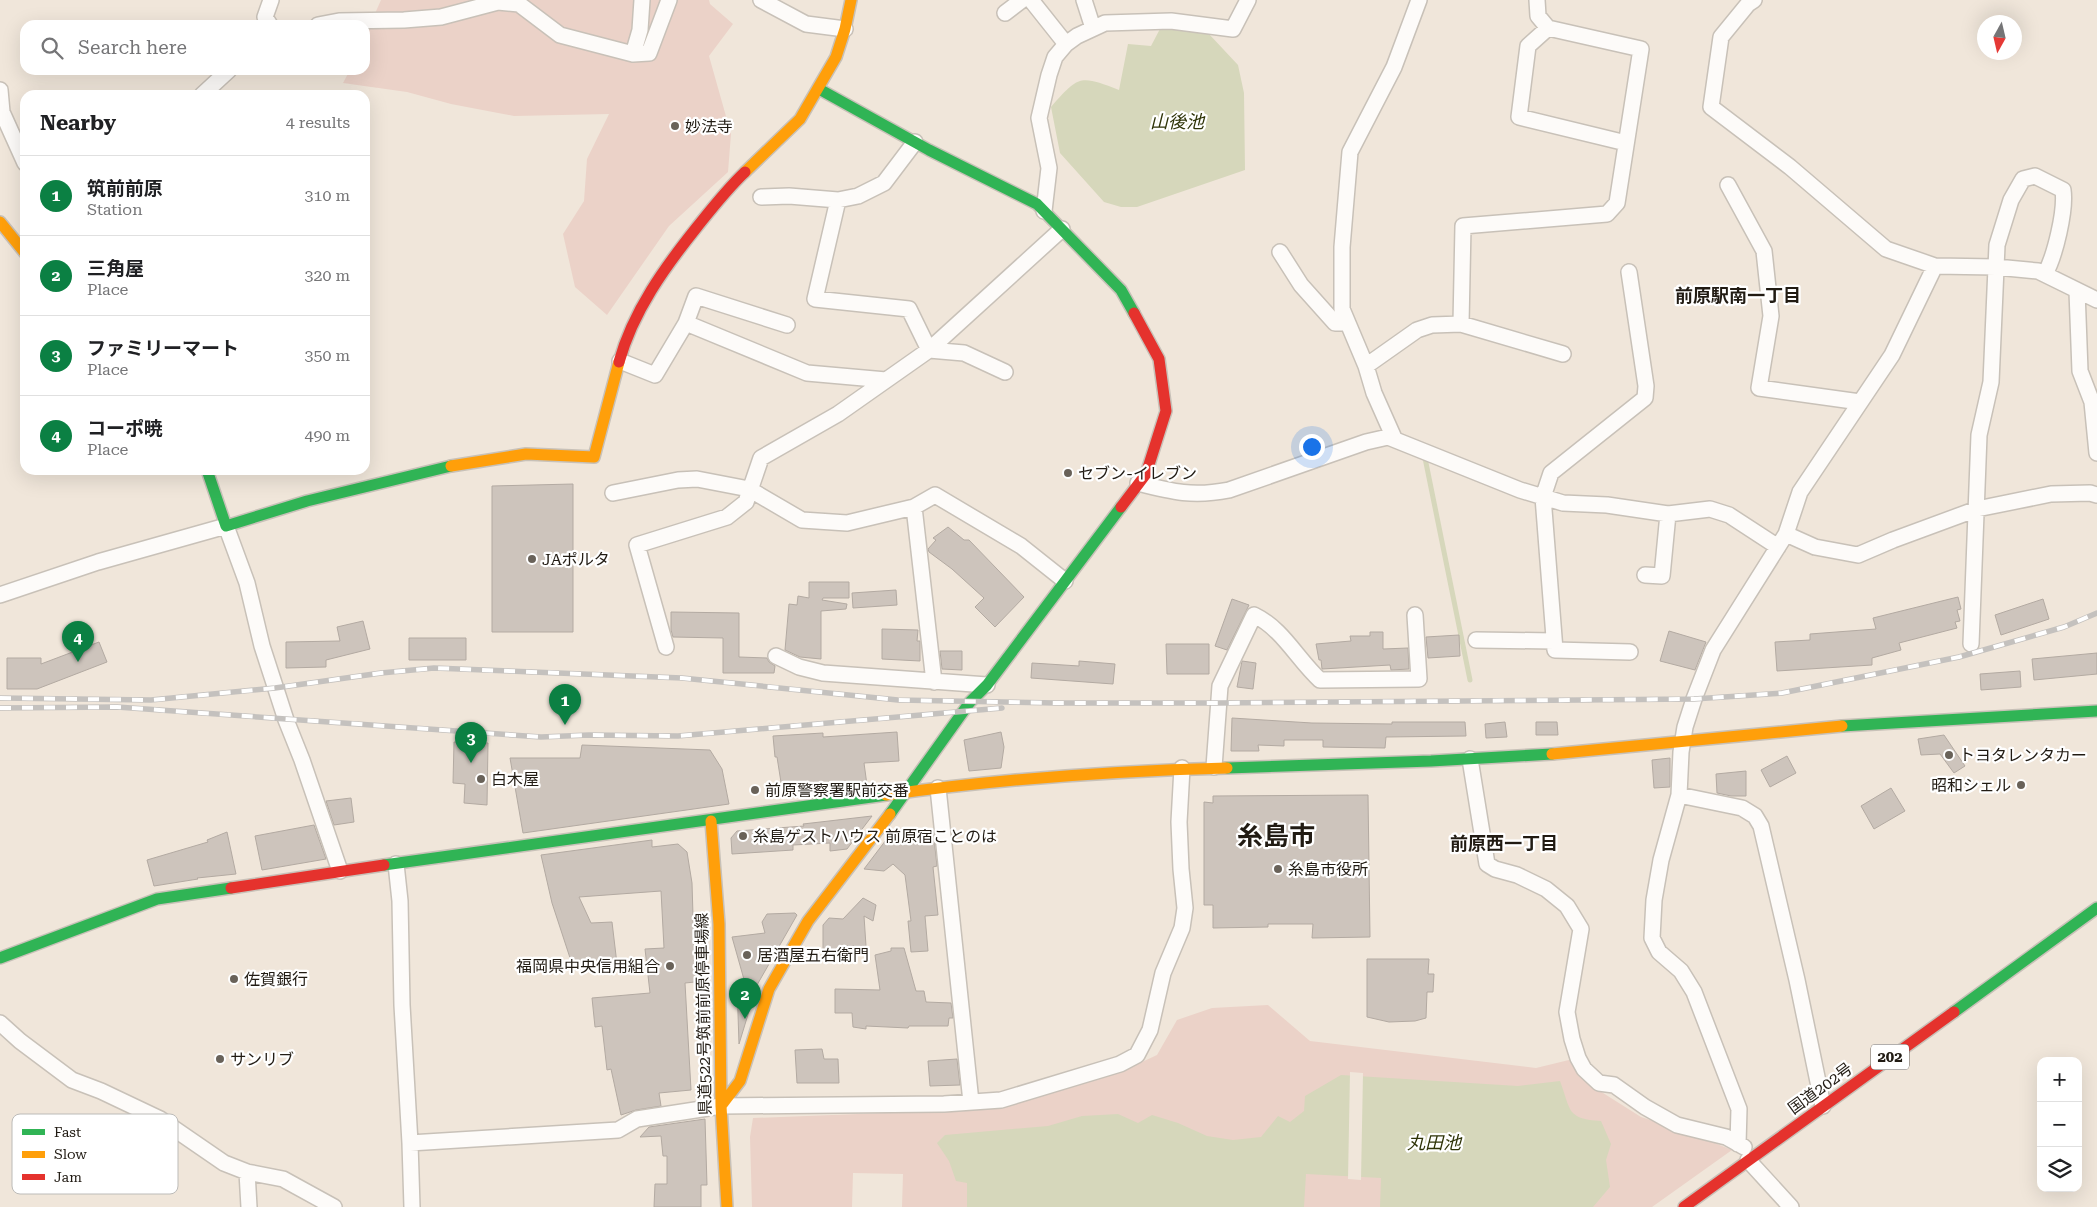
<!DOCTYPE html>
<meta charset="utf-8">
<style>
body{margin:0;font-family:"Roboto Serif","Noto Sans JP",serif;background:#f2f2f2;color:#202124}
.controls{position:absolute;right:15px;bottom:15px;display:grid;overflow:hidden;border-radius:10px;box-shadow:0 5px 20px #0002}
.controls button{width:45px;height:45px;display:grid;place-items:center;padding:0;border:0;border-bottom:1px solid #e0e0e0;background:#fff;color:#202124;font:25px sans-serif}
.compass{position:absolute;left:1977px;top:15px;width:45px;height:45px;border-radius:50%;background:#fff;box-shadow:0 5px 20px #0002;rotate:188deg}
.you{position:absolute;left:1311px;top:446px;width:18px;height:18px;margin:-12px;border:4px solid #fff;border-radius:50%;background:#1a73e8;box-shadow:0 0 0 8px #1a73e833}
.badge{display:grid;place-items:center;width:32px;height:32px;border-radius:50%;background:#0b8043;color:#fff;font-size:16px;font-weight:700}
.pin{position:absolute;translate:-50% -41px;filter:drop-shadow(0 1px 2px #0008)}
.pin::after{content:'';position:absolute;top:26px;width:18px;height:15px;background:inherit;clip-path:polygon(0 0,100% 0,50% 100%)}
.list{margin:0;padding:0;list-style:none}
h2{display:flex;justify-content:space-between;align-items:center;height:65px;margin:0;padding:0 20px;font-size:21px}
h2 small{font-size:16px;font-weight:400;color:#757577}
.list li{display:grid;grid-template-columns:32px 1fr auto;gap:15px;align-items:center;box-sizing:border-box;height:80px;padding:0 20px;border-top:1px solid #e0e0e0}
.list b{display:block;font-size:19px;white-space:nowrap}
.list p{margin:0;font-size:16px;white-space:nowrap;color:#757577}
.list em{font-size:16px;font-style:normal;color:#757577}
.icon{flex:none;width:28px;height:28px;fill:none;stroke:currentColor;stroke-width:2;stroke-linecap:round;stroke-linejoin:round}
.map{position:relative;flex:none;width:2097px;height:1207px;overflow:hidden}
.search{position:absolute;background:#fff;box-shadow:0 5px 20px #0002;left:20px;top:20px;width:350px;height:55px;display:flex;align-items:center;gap:12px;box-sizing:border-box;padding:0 18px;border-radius:15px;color:#757577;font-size:19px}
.panel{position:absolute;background:#fff;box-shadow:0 5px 20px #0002;left:20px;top:90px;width:350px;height:385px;border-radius:15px}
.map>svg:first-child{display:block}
.green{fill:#ebd2c8}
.water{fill:#d6d7bb}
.pier{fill:#f0e6da}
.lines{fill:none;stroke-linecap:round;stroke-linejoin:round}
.stream{stroke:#d6d7bb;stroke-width:5}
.building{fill:#cdc4bc;stroke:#b3aaa2}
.street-casing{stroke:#c8c1b8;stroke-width:18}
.fast-casing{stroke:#c8c1b8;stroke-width:14}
.slow-casing{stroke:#c8c1b8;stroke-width:14}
.jam-casing{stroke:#c8c1b8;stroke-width:14}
.street{stroke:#fdfbf9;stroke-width:15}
.fast{stroke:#30b455;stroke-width:11}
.slow{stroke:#ff9f0a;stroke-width:11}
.jam{stroke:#e5322d;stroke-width:11}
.rail-casing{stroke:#c4c1be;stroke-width:5.5}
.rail{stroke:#fff;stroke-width:4;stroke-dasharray:11;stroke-linecap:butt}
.poi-dot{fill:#696259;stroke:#fff;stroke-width:2}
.labels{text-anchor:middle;stroke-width:4.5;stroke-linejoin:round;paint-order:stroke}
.shield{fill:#fff;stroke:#645f5a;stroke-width:1}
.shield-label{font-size:15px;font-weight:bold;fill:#211b13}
.poi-label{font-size:16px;fill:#211b13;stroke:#fff;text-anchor:start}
.street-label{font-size:16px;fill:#211b13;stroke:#fff}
.water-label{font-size:18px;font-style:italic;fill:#2e3307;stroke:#fff}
.neighbourhood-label{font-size:18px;font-weight:bold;fill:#211b13;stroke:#fff}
.town-label{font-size:26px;font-weight:bold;fill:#211b13;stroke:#fff}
.key{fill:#fff;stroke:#bcbbb8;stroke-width:1}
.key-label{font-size:14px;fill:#211b13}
</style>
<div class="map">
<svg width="2097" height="1207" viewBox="0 0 2097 1207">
<rect width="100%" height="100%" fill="#f0e6da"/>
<path class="green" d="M381,0H709L710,4L733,24L709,56L731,134L728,172L669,226L607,315L575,287L563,234L584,201L587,159L609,114L514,116L451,104L407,92L343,83L350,70H365V36Z
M1268,1005L1310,1041L1536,1068L1573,1059L1576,1070L1592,1086L1641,1117L1690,1133L1732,1150L1652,1207H902L903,1174L853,1173L852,1207H752L750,1137L753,1118L986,1109L1129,1068L1157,1055L1177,1020L1212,1008Z"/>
<path class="water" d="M1161,27L1209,34L1238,65L1244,93L1245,170L1137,207H1121L1104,202L1060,153L1051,107C1079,75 1080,75 1119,90L1128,44L1151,46Z
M1341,1075L1518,1086L1560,1081C1571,1110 1566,1119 1601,1121L1611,1144L1606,1160L1610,1187L1593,1207H1380L1381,1178L1306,1174L1304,1207H967V1183L956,1181L949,1161L937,1143L945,1135L1048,1126L1082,1116L1118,1114L1138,1123L1152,1115L1178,1123L1207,1136L1233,1140L1261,1137L1278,1116L1290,1122L1304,1111L1305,1096Z"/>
<path class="pier" d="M1350,1072L1363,1073L1361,1180L1348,1179Z"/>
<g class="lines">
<path class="stream" d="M1425,458L1470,680"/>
</g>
<path class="building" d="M573,484V632H492V486Z
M948,527L964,540H969L1024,597L995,627L975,607L984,598L952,569L929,552L928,549L936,540L933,538Z
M809,582H849V598H823L822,600L847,604L846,609L821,611V659L800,657L785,650L789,604L797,605L798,596L809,598Z
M896,590L897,605L853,608L852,593Z
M1958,597L1961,609L1957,610L1960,621L1955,622L1957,628L1899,643L1901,650L1872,658V665L1777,671L1775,642L1810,640V634L1876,629L1873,618Z
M1232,599L1249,605L1227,650L1215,646Z
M2043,599L2049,619L2001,635L1995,615Z
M671,612L739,613V657L767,658L769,662L775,666L774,673H723V638L673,637L671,630Z
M363,621L370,649L326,660V667L286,668V642L340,641L337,627Z
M882,629L918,630L917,641H920V661L882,659Z
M1669,631L1706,642L1695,670L1660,661Z
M1370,632H1383V649L1408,648L1409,669L1391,670L1390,665L1322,669L1321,660H1319L1316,644L1351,641L1350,636H1370Z
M1459,635L1460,656L1428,658L1426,637Z
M409,638H466V660H409Z
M99,642L107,662L37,689H7V658H41V664Z
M1166,644H1209V674H1167Z
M940,651H962V670L942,669Z
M2097,653V674L2034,680L2032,659Z
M1079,661L1115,664L1113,684L1031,678L1032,663L1079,666Z
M1242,661L1256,663L1253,689L1237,687Z
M2020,671L2021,687L1981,690L1980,674Z
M1232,718L1312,723L1392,724V722H1465L1466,736L1386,737L1385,748L1323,747V740H1284V746L1258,745L1259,751H1231Z
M1505,722L1507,737L1486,738L1485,724Z
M1536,722H1557L1558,735H1536Z
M897,732L899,761L864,763L867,785L783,795L777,757H775L773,736L823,733V737Z
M1001,732L1004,747L1001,768L969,771L964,740Z
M1944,735L1965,766L1954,773L1940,754L1921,755L1918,739Z
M454,742L488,743L487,805L464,803L465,784L453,783Z
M582,745L710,750L722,769L729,804L523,833L510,758H580Z
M1787,756L1796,773L1770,787L1761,770Z
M1670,758V787L1654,788L1652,760Z
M1746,771V796H1731L1717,793L1716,774Z
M1891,788L1905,811L1874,829L1861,806Z
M1368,795L1370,937L1312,938L1313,924H1268V927L1213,928V905H1204V802L1213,803V796Z
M351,798L354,822L334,825L326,801Z
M872,816L847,849L830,851V843L793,845V850L732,854L731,838L737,831L804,826L803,824Z
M314,825L326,859L262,870L255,836Z
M933,829L937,866L933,867L938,915L925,916L928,951L911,952L908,921H911L905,875L893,864L884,871L864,869L889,836L891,838Z
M227,832L236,874L197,878L198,879L154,886L147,860L208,842L207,840Z
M652,840V847L678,844L687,852L692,883L695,982L685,983L691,1090L659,1093L661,1106L636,1110L621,1115L611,1069L607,1070L602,1026L595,1027L592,998L650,993L645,949L664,948L661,891L579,897L591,923L612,922L617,964L574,970L552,903L541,855Z
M863,898L876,905L873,921L864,916L866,946H847L848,956L823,955V925L829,918L843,919Z
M795,913L797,915L757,985L739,1044L737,984L745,983L732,937L765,933L762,922L767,914Z
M891,948H904L916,991H924L926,1002L951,1003L953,1018H949L948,1026H909L908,1028L866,1026V1029L853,1027L852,1013H835V989L880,990L875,955L891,951Z
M1367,959H1429L1428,974H1434L1433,992H1427L1426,1018L1415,1021L1389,1022L1367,1017Z
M822,1049L824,1059H838L839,1083H797L795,1050Z
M957,1059L960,1085L930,1086L928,1061Z
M705,1119L707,1185H701V1207H654L655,1184H667V1156H663L661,1136L640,1137L649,1127Z"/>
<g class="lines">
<g class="street-casing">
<path id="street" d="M761,0L806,24L845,29
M1031,0L1066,44
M1084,0L1093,28
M1754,0L1748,4L1721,37L1711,107L1790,167L1886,249L1935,266L1996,267L2038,271L2097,300
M1005,13L1022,0
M270,25L265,17L271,0
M318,25L339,21L404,20L441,17L498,2L519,4L560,35L633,54L649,53L669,0
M1548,28L1528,46L1519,117L1626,143
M633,54L640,30L642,0
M0,90L2,112L25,163
M202,95L229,70
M1728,185L1764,251L1771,316L1759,388L1860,402
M761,197L789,196L838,200L858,196L884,183L915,142
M838,200L815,299L909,309L929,350L964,353L1005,372
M1044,211L1049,168L1039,118L1049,75L1055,57L1066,44L1077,36L1105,23L1171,21L1233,29L1248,0
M1280,252L1301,285L1335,323H1348
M1629,272L1646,386L1645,398L1551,473L1543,497L1555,650L1630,652
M2077,291L2080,371L2092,402L2097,453
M686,323L696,296L787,325
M1461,324L1563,354
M620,361L655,375L686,323L807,373L886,380
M1366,366L1417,330L1432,325L1461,324L1463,226L1607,214L1617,203L1641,49L1548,28L1538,16L1537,0
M1394,438L1374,393L1366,366L1342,309V247L1350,152L1394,67L1419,0
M1138,483C1173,492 1193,497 1229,490L1366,442L1388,437L1520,490L1563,503L1607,505L1668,514L1710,509L1729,515L1778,547
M613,493L678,480L697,479L749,489L802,520L847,523L914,507L935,495L1021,546L1065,581
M914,507L934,682
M1786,534L1815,547L1858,555L1893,540L1977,509L2051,494L2090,493L2097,495
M1645,575L1662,576L1668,514
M0,595L98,562L226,526L247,583L262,646L286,720L302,760L340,871
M1476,640L1554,641
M1971,644L1979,435L1991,382L1997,245L2011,200L2023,179L2035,176L2063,190C2066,210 2055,256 2045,274
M666,647L637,545L727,517L746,502L761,458L838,414L929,350L1062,229
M776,656L799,667L823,673L987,685
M1470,759L1487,864L1495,869L1517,875L1546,889L1567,906L1581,929L1567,1012L1572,1039L1578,1058L1584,1069L1599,1083L1614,1085L1645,1107L1677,1125L1726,1137L1744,1147
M1214,767L1220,686L1254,615C1283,629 1297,659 1320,680L1419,679L1415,615
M938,788L971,1102
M1679,795L1742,808L1755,816L1761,826L1797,980L1823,1106
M396,864L400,901L402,1005L410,1143L412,1207
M0,1023L20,1041L72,1080L101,1091L160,1119L224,1163L247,1172L283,1179L334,1207
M410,1143L618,1130L637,1119L721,1106L944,1104L1001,1100L1120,1064L1137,1055L1150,1030L1163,973L1182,928L1185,908L1181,869L1179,822L1182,768
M1738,1144L1739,1109L1694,992L1681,971L1659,952L1652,938L1654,900L1661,860L1679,795L1681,752L1685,727L1694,699L1713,650L1786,534L1800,492L1892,355L1935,266
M1748,1160L1791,1207
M247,1172L249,1207"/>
</g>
<g class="fast-casing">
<path id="fast" d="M819,89L929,150L1037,204L1121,290L1134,313
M207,470L226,526L307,501L451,466
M1842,726L2097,711
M1227,768L1431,761L1552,754
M890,814L970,702L987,685L1121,507
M384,865L886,795
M0,958L157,899L231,888
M1954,1012L2097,908"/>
</g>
<g class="slow-casing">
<path id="slow" d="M745,172L800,119L836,57L845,29L851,0
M0,222L25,253
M451,466L526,454L594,457L619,362
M1552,754L1842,726
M886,795C999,779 1113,771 1227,768
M711,821L719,924L721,1106L727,1207
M721,1106L740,1081L769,989L808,921L890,814"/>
</g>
<g class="jam-casing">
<path id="jam" d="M619,362C633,311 665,267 697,227C713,207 727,189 745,172
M1121,507L1146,474L1166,411L1159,359L1134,313
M231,888L384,865
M1684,1207L1954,1012"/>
</g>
<use href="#street" class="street"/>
<use href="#fast" class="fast"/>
<use href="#slow" class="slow"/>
<use href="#jam" class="jam"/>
<g class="rail-casing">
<path id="rail" d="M0,698L151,700L275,688L381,673L434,668L682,678L898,700L1056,703H1218L1694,699L1782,693L1959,657L2064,627L2097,613
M0,708L117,707L541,737L589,735L678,736L1002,708"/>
</g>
<use href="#rail" class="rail"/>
</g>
<g class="poi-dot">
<circle cx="675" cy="126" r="5"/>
<circle cx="1068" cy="473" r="5"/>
<circle cx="532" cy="559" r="5"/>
<circle cx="1949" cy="755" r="5"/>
<circle cx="481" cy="779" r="5"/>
<circle cx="2021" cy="785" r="5"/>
<circle cx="755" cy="790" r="5"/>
<circle cx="743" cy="836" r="5"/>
<circle cx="1278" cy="869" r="5"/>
<circle cx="747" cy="955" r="5"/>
<circle cx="670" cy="966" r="5"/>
<circle cx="234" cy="979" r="5"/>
<circle cx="220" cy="1059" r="5"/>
</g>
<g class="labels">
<rect class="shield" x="1871" y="1044.5" width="38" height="25" rx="4"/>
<g class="shield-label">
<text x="1890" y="1062">202</text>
</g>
<g class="poi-label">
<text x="685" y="132">妙法寺</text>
<text x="1078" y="479">セブン-イレブン</text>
<text x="542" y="565">JAポルタ</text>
<text x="1959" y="761">トヨタレンタカー</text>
<text x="491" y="785">白木屋</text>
<text x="2011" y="791" text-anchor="end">昭和シェル</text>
<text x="765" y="796">前原警察署駅前交番</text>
<text x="753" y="842">糸島ゲストハウス 前原宿ことのは</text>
<text x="1288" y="875">糸島市役所</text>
<text x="757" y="961">居酒屋五右衛門</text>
<text x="660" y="972" text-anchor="end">福岡県中央信用組合</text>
<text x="244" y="985">佐賀銀行</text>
<text x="230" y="1065">サンリブ</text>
</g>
<g class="street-label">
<text transform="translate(703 1014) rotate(-91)" y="6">県道522号筑前前原停車場線</text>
<text transform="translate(1820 1088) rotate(-36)" y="6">国道202号</text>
</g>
<g class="water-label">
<text x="1177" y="128">山後池</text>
<text x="1434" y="1149">丸田池</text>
</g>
<g class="neighbourhood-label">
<text x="1738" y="302">前原駅南一丁目</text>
<text x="1504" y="850">前原西一丁目</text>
</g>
<g class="town-label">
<text x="1276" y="845">糸島市</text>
</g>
</g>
<rect x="12" y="1114" width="166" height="80" rx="8" class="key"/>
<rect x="22" y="1129" width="23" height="6" fill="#30b455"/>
<rect x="22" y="1151" width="23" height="7" fill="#ff9f0a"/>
<rect x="22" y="1174" width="23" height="6" fill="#e5322d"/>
<g class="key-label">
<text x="54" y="1137">Fast</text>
<text x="54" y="1159">Slow</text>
<text x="54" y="1182">Jam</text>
</g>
</svg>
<div class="controls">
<button>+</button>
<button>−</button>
<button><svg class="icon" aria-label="layers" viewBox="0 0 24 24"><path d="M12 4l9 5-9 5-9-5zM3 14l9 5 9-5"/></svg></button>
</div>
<svg class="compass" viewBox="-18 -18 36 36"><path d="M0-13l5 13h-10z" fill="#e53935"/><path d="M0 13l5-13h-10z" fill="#757577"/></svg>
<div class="you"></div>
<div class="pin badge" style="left:565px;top:725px">1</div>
<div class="pin badge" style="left:745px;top:1019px">2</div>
<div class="pin badge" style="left:471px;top:763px">3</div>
<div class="pin badge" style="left:78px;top:662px">4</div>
<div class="search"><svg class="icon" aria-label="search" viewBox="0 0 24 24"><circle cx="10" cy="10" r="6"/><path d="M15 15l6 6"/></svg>Search here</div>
<section class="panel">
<h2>Nearby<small>4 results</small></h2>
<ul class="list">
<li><span class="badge">1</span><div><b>筑前前原</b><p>Station</p></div><em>310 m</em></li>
<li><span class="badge">2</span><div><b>三角屋</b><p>Place</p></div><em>320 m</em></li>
<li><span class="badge">3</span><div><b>ファミリーマート</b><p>Place</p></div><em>350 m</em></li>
<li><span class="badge">4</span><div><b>コーポ暁</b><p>Place</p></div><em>490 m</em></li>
</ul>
</section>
</div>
